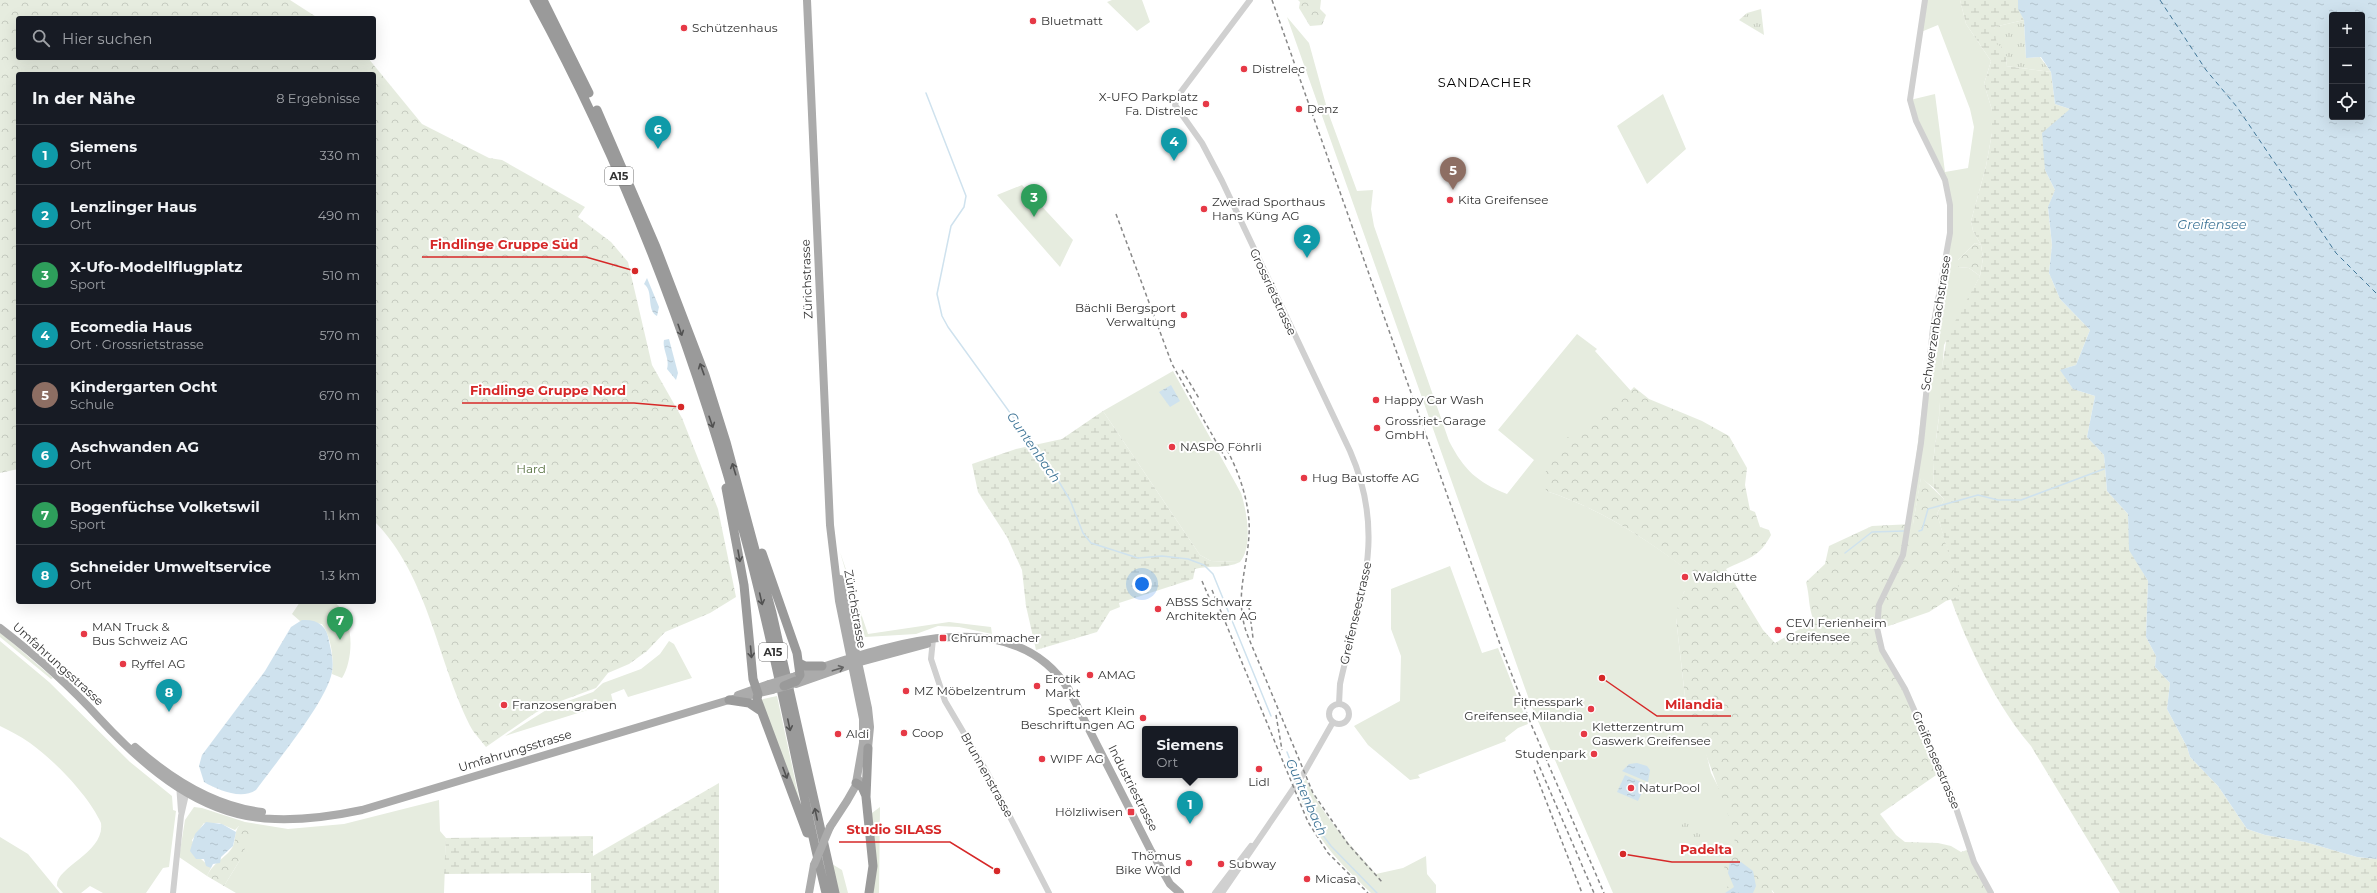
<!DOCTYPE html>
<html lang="de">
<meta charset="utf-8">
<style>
body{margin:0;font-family:Montserrat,sans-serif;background:#242831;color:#f1f3f6}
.controls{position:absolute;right:12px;top:12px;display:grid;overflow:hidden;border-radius:4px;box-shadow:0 4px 16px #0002}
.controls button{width:36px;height:36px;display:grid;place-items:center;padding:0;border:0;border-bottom:1px solid #363941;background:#171b24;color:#f1f3f6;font:20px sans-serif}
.you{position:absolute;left:1142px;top:584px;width:14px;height:14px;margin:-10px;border:3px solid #fff;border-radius:50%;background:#1a73e8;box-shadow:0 0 0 6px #1a73e833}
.badge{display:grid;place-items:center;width:26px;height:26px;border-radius:50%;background:#e63946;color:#fff;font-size:13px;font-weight:700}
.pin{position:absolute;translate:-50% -33px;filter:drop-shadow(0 1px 2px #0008)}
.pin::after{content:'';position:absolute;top:21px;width:14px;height:12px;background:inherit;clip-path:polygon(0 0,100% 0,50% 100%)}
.popup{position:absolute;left:1142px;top:726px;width:96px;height:52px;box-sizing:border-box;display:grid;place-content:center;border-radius:4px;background:#171b24;filter:drop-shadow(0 1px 3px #0005);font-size:13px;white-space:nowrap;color:#9ea1a6}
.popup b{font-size:15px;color:#f1f3f6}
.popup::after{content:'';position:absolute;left:50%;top:100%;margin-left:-8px;border:8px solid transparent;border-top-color:#171b24}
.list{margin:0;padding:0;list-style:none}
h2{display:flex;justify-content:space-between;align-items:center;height:52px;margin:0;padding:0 16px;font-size:17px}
h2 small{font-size:13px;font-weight:400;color:#9ea1a6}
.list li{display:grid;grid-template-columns:26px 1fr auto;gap:12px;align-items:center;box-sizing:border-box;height:60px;padding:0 16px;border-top:1px solid #363941}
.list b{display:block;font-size:15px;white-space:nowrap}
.list p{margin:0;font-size:13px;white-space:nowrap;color:#9ea1a6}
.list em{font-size:13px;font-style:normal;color:#9ea1a6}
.icon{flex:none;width:22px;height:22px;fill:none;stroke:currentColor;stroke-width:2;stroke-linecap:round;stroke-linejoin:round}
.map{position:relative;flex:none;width:2377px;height:893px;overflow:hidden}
.search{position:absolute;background:#171b24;box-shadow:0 4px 16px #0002;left:16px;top:16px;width:360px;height:44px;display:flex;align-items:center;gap:10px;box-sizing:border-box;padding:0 14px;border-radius:4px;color:#9ea1a6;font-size:15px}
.panel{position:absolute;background:#171b24;box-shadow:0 4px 16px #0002;left:16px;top:72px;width:360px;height:532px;border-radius:4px}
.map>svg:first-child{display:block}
.green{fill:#e6ecdf}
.forest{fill:url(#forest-crowns)}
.wetland{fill:url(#wetland-marsh)}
.park{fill:url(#park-tufts)}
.water{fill:url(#water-ripples);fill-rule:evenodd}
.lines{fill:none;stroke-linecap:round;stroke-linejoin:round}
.stream{stroke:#cfe2ee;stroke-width:1.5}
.ferry{stroke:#3f7597;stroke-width:1;stroke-dasharray:5 4;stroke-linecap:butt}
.minor{stroke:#d0d0d0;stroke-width:6}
.major{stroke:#ababab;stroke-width:8}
.highway{stroke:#9a9a9a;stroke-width:9}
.rail{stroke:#888;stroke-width:1.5;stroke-dasharray:4 3;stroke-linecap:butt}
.major-bridge{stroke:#ababab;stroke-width:8}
.highway-bridge{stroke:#9a9a9a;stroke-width:9}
.oneway{stroke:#525252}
.oneway2{stroke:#636363}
.poi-dot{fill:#e63946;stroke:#fff;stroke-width:1.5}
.labels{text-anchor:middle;stroke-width:4;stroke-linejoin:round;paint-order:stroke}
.shield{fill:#fff;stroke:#707070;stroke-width:1}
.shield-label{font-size:11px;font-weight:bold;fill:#333}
.poi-label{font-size:12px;fill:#333;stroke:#fff;text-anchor:start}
.street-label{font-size:12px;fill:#333;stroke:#fff}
.park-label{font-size:12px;fill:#56703f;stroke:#fff}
.neighbourhood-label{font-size:13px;letter-spacing:1px;fill:#000;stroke:#fff}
.water-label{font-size:13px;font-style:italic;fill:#3f7597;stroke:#fff}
.leader{fill:none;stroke:#d62828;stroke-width:1.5}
.callout-dot{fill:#d62828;stroke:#fff;stroke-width:1.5}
.callout-label{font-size:13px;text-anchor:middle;font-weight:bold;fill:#d62828;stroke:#fff;stroke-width:4;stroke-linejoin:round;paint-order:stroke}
</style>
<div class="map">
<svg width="2377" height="893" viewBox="0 0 2377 893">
<defs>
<pattern id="forest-crowns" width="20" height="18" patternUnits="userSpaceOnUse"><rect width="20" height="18" fill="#e6ecdf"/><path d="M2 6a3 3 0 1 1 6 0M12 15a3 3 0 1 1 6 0" fill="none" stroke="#c6cbc0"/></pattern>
<pattern id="wetland-marsh" width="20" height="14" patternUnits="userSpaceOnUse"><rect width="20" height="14" fill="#e6ecdf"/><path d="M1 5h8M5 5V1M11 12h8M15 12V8" fill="none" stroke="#c6cbc0"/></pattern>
<pattern id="park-tufts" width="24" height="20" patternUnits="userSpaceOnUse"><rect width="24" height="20" fill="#e6ecdf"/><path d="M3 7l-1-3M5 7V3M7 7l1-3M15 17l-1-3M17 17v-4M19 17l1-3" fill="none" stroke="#c6cbc0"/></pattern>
<pattern id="water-ripples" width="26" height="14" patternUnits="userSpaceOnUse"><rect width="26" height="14" fill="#cfe2ee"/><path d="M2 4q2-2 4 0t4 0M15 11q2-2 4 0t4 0" fill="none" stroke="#b2c2cd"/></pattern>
</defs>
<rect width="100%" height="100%" fill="#fff"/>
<path class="green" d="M1112,0H1142L1150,22L1137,31L1107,2Z
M1923,0H1960L1966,24L1991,61L1984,84L1992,110V133L1986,166L1971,221L1973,231L1981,245L1975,243L1958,260V267L1969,268L1980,276L1944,345L1939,416L1933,462L1934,488L1921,478L1913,524L1908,525L1927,366L1949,242L1947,187L1916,121L1910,100L1935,94L1945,172L1968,168L1974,127L1970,109L1938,25L1921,32Z
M1287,17L1309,43L1328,112L1357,191L1373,190L1371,209L1374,226L1449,441C1464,470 1477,482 1507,494L1534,460L1498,430L1577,334L1597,349L1595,351L1631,391L1546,491C1602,509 1653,543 1699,579L1684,592L1674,618H1676L1685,697L1705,748L1711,773L1773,893H1613L1531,705Z
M1663,94L1686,149L1647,184L1617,126Z
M1022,185L1073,240L1060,267L997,195Z
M1173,371L1241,493C1247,512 1253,546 1240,562L1211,561L1200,555L1103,411Z
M840,552L868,634L949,622L991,627L992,634L959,627L938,626L916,634L865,637Z
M1450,566L1482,653L1498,648L1528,724L1518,728L1505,738L1506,741L1418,775L1420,778L1410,780L1368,745L1354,726L1400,701L1401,656L1391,629V589Z
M844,579L864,646L857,638Z
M300,602H334C355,616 354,660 342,678L332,674C334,657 331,637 322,624L300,621L292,614Z
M0,632L53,678L51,679L0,637Z
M0,641L49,682L130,762L172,796L173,810L176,811L169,867L163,868L146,893H103L90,886L81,893H63L57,886C55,867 105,853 101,823C89,796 54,760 30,743C20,736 10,731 0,726Z
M669,641L674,644L692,678L628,697L624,689L611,694L613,702L505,736L551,707L593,692L603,683L641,669L660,654Z
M777,696L802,812L759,700Z
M1306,779C1322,816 1350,844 1376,874L1403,868L1426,856L1427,874L1436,885V893H1371C1334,857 1317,841 1297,791Z
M439,800L440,831L446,838L444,893H236L224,886L240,860L239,826L235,830L219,823H204L192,840L201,859L211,868L207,876L179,857L185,820L194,807L202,808L245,822L288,829L344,824Z
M880,807L879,893H872V813Z
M0,837L28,854L60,893H0Z
M832,864L842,870L848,893H839Z"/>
<path class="forest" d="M0,0H290L318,18H18V58H368L422,124L489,158L502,160L585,207L578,217L611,242L628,262L652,365L682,418L718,509L736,597L710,613L665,632L647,651L629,664L608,673L596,688L550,705L535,713L486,747L473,731C437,664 430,577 374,521V74H18V469L0,473Z
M1298,0H1321L1320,9L1326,15L1322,25L1310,26L1299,8L1300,2Z
M1975,243L1981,245L1983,258L1980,276L1969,268L1958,267V260Z
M1634,387L1649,399L1702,421L1729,436L1747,468L1745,485L1750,510L1755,512L1760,527L1769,530L1771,535C1759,558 1748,558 1726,569L1763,630L1775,643L1814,621C1808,607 1810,597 1806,582L1825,564L1829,546L1872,526L1913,524L1921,477L1944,499L1937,514L1962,596L1946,601L1929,612L1877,630L1882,650L1905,689L1942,771L1880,814L1896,835L1905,842L1938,843L1951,846L1961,852L1970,849L1991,893H1774L1772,890L1768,893H1753L1756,886L1728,873L1734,888L1725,893H1718L1730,885L1724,871L1726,847L1735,848L1734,831L1685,697L1676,618H1673L1674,610H1677C1681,598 1685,584 1698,579C1653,543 1602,509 1546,491L1544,475L1562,441L1621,401Z
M255,825L240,860L224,886L207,876C214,861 228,857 233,846C236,839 234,832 239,826Z"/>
<path class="wetland" d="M1960,0H2018L2019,9L2024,20L1994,27L2007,57L2006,66L2051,72L2055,104L2070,109L2045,170L2055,190L2048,208L2052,245L2049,273L2060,299L2090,330L2076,365L2061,370L2073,389L2095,396L2087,437L2104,455L2107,491L2128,514L2130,550L2148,581L2146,637L2156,656L2155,667L2170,683L2167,709L2187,747L2190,757L2218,786L2247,829L2265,835L2305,842L2357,857L2377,859V893H2120L2031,746C1998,708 1968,647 1951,599L1961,596L1937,514L1944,499L1934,488L1933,462L1939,417L1941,374L1947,336L1980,276L1983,258L1981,245L1973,231L1971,221L1986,166L1992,133V110L1984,84L1991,61L1966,24Z
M1103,411L1200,555L1211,561L1240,562C1226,569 1210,565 1195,569L1193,579L1119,603L1120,607L1110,611L1097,632L1036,650L1026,606L1022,570L1007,537L978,492L972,464L1016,449L1062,439Z
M719,783V893H591V873L444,874L446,838L593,836V856Z"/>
<path class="park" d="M1761,9L1764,35L1739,20L1747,13Z
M2024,20L2026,58L2040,57L2051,72L2006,66L2007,57L2001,46L1997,45L1994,27Z
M1692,821L1696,825L1702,839L1696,845L1678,835L1677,828L1686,822Z"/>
<path class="water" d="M2018,0H2377V859L2357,857L2305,842L2265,835L2247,829L2218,786L2190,757L2187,747L2167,709L2170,683L2155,667L2156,656L2146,637L2148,581L2129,550L2128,514L2107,491L2104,455L2087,437L2095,396L2073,389L2060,370L2076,365L2090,330L2060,299L2049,273L2052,245L2048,207L2055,190L2045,170L2042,133L2070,109L2055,104L2051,72L2041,57L2026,58L2024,20L2018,9ZM2332,15H2362V117H2332Z
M647,278L659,307L657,316C646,310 654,291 644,284Z
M669,339L678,373L676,380L667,369C670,358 662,350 664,340Z
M1171,385L1180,401L1170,407L1159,392Z
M302,620C318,619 327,626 329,641C331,651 334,661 332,672C327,701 275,764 256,790C241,800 218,790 204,782L199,766L202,755L265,671L291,627Z
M1637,763L1647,766L1650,770L1648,782L1622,771L1629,764Z
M1625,775L1646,784L1638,801L1617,792Z
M206,822L222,824L236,832L233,846L221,857L220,863L213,864L211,868L206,866L204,859H196L190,851L195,834Z
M1730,861L1741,862L1753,871L1756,886L1753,893H1725L1734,887L1728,873Z"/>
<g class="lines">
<path class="stream" d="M926,93L966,196L964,207L951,226L937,294L942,316L948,327L1053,472L1070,500L1083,533L1091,543L1138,558L1162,556L1188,559L1204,565L1213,574L1271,716
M1919,531L1922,530L1928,509L1978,495L1998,500H2021L2104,469
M1845,553L1872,532L1904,531
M1287,752L1297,778
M1299,784L1319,830L1331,846L1377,893"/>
<path class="ferry" d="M2160,0L2206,70L2237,107L2336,253L2377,294"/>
<path class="minor" d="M1250,0L1177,97L1175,105L1202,143L1222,181L1350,451C1388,538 1359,597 1340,684L1339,704
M1925,0L1910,100L1916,121L1945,180L1950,205V233L1933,328L1921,443L1903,555L1879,605L1877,628L1882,650L1905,689L1952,796L1974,862L1991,893
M933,639L931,659L945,701L988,774L1049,893
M1329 714a10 10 0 1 1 20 0a10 10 0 1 1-20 0Z
M179,784L181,811
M173,893L181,816L187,790
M1215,893L1251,846
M1222,893L1304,773L1333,722"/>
<path class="major" d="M807,0L830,525L839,601L863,719V743L856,783
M840,579L868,708L870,727L868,748
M0,628C35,655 69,685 99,718C145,768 203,818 275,819C304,820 334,816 362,810L729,700L772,690
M795,676C876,650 1010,596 1069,690L1151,851L1170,884L1180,893
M796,684L853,664L927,644
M738,695L769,684
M135,747C171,779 213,806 262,812
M830,827L847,801L859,780
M809,893L814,865"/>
<path class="highway" d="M534,0C626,169 695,351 745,537C777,654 797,775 826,893
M543,0L589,93
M597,110L656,247L705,375L726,442L772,613L835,893
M726,488L744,585L753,679L758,694L757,699L807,833
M762,553L797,653L800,675L796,681
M799,663L805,666H822
M729,700L749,703L761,711
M868,748L866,797L873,866L869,893
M856,783L862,787L866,796"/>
<path class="rail" d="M1272,0L1501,647L1531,724L1604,893
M1116,214L1172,364L1227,461
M1182,370L1200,400
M1227,450C1240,474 1251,507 1249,535C1247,571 1234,597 1247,634L1313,793L1348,844L1382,882
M1202,581L1211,602
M1212,590L1308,822L1328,853L1368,893
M1248,599L1253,638
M1276,715L1282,750
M1534,754L1594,893
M1534,770L1582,893"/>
<path class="major-bridge" d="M769,684L792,677
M772,690L791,685
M814,865L830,827"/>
<path class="highway-bridge" d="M784,686L796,681"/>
</g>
<defs><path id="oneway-shaft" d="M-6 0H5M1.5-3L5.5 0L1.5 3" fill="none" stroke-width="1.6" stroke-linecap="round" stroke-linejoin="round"/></defs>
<g class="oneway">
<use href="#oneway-shaft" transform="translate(680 330) rotate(71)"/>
<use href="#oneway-shaft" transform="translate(702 369) rotate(-110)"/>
<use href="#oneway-shaft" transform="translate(711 422) rotate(71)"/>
<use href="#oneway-shaft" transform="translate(734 469) rotate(-107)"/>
<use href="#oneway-shaft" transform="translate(739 556) rotate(80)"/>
<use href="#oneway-shaft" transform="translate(761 599) rotate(77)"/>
<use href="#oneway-shaft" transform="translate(751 652) rotate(85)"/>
<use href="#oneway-shaft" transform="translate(789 725) rotate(78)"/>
<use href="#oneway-shaft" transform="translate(785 773) rotate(69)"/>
<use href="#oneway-shaft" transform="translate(816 814) rotate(-102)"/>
</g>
<use class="oneway2" href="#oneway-shaft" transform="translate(838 669) rotate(-18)"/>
<g class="poi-dot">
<circle cx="1033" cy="21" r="4"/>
<circle cx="684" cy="28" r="4"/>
<circle cx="1244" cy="69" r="4"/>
<circle cx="1206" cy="104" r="4"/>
<circle cx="1299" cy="109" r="4"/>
<circle cx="1450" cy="200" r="4"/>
<circle cx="1204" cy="209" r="4"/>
<circle cx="1184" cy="315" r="4"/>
<circle cx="1376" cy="400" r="4"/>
<circle cx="1377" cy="428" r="4"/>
<circle cx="1172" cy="447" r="4"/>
<circle cx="1304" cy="478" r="4"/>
<circle cx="1685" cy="577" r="4"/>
<circle cx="1158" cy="609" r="4"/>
<circle cx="1778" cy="630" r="4"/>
<circle cx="84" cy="634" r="4"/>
<rect x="939" y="634" width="8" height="8" rx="2"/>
<circle cx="123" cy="664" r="4"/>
<circle cx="1090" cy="675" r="4"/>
<circle cx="1037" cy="686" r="4"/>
<circle cx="906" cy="691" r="4"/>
<circle cx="504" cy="705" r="4"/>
<circle cx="1591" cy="709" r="4"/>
<circle cx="1143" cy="718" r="4"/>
<circle cx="904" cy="733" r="4"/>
<circle cx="838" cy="734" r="4"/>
<circle cx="1584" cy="734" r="4"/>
<circle cx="1594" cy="754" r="4"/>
<circle cx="1042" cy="759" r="4"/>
<circle cx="1259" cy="769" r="4"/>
<circle cx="1631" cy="788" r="4"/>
<rect x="1127" y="808" width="8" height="8" rx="2"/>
<circle cx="1189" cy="863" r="4"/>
<circle cx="1221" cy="864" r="4"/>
<circle cx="1307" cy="879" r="4"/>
</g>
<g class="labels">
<g class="shield">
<rect x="605" y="167" width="28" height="18" rx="3"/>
<rect x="759" y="643" width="28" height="18" rx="3"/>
</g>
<g class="shield-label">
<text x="619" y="180">A15</text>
<text x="773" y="656">A15</text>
</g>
<g class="poi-label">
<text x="1041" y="25">Bluetmatt</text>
<text x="692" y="32">Schützenhaus</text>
<text x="1252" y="73">Distrelec</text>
<text x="1198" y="101" text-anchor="end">X-UFO Parkplatz<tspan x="1198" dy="14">Fa. Distrelec</tspan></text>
<text x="1307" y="113">Denz</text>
<text x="1458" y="204">Kita Greifensee</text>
<text x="1212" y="206">Zweirad Sporthaus<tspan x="1212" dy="14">Hans Küng AG</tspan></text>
<text x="1176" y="312" text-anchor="end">Bächli Bergsport<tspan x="1176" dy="14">Verwaltung</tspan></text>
<text x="1384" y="404">Happy Car Wash</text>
<text x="1385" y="425">Grossriet-Garage<tspan x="1385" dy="14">GmbH</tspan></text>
<text x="1180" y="451">NASPO Föhrli</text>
<text x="1312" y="482">Hug Baustoffe AG</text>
<text x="1693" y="581">Waldhütte</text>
<text x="1166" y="606">ABSS Schwarz<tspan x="1166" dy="14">Architekten AG</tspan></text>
<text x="1786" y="627">CEVI Ferienheim<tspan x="1786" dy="14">Greifensee</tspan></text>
<text x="92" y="631">MAN Truck &amp;<tspan x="92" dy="14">Bus Schweiz AG</tspan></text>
<text x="951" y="642">Chrummacher</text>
<text x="131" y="668">Ryffel AG</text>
<text x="1098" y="679">AMAG</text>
<text x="1045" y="683">Erotik<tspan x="1045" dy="14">Markt</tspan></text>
<text x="914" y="695">MZ Möbelzentrum</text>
<text x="1583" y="706" text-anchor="end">Fitnesspark<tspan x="1583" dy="14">Greifensee Milandia</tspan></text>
<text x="512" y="709">Franzosengraben</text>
<text x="1135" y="715" text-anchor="end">Speckert Klein<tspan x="1135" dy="14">Beschriftungen AG</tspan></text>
<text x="1592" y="731">Kletterzentrum<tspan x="1592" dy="14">Gaswerk Greifensee</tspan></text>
<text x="912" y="737">Coop</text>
<text x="846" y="738">Aldi</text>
<text x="1586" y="758" text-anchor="end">Studenpark</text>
<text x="1050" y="763">WIPF AG</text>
<text x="1259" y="786" text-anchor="middle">Lidl</text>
<text x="1639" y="792">NaturPool</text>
<text x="1123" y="816" text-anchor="end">Hölzliwisen</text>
<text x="1181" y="860" text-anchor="end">Thömus<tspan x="1181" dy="14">Bike World</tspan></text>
<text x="1229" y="868">Subway</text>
<text x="1315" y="883">Micasa</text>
</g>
<g class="street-label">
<text transform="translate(807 279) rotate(-92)" y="4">Zürichstrasse</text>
<text transform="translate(1273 292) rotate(65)" y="4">Grossrietstrasse</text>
<text transform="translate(1936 323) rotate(-81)" y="4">Schwerzenbachstrasse</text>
<text transform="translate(855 609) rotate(80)" y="4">Zürichstrasse</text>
<text transform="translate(1356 613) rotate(-77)" y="4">Greifenseestrasse</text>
<text transform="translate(58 664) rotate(42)" y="4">Umfahrungsstrasse</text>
<text transform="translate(515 751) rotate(-17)" y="4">Umfahrungsstrasse</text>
<text transform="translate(1936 760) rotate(67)" y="4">Greifenseestrasse</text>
<text transform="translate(987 775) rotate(61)" y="4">Brunnenstrasse</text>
<text transform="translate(1133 788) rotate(63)" y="4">Industriestrasse</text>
</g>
<g class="park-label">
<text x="531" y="473">Hard</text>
</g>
<g class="neighbourhood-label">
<text x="1485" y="87">SANDACHER</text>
</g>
<g class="water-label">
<text x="2212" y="229">Greifensee</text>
<text transform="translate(1034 447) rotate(55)" y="5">Guntenbach</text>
<text transform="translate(1307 797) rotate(66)" y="5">Guntenbach</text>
</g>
</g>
<path class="leader" d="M635 271L586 257H422M681 407L634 403H462M1602 678L1657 716H1731M997 871L950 842H839M1623 854L1672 862H1740"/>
<g class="callout-dot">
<circle cx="635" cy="271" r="4"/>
<circle cx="681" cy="407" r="4"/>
<circle cx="1602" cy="678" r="4"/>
<circle cx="997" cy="871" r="4"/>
<circle cx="1623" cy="854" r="4"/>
</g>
<g class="callout-label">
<text x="504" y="249">Findlinge Gruppe Süd</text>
<text x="548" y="395">Findlinge Gruppe Nord</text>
<text x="1694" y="709">Milandia</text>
<text x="894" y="834">Studio SILASS</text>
<text x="1706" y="854">Padelta</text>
</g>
</svg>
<div class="controls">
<button>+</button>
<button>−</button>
<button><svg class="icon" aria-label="locate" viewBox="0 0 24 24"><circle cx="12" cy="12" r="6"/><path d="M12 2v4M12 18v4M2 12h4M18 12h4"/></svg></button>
</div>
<div class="you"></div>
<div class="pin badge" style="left:1190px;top:824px;background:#0f9aa8">1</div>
<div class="popup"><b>Siemens</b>Ort</div>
<div class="pin badge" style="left:1307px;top:258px;background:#0f9aa8">2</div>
<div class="pin badge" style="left:1034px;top:217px;background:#2e9e5b">3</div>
<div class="pin badge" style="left:1174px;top:161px;background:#0f9aa8">4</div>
<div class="pin badge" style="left:1453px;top:190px;background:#8d6e63">5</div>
<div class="pin badge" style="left:658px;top:149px;background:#0f9aa8">6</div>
<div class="pin badge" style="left:340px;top:640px;background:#2e9e5b">7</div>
<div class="pin badge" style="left:169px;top:712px;background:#0f9aa8">8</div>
<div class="search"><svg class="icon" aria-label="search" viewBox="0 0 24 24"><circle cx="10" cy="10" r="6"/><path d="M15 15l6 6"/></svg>Hier suchen</div>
<section class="panel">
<h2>In der Nähe<small>8 Ergebnisse</small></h2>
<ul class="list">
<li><span class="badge" style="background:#0f9aa8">1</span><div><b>Siemens</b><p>Ort</p></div><em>330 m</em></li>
<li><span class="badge" style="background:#0f9aa8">2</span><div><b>Lenzlinger Haus</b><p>Ort</p></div><em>490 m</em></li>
<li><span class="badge" style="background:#2e9e5b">3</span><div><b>X-Ufo-Modellflugplatz</b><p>Sport</p></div><em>510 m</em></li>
<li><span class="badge" style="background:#0f9aa8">4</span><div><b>Ecomedia Haus</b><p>Ort · Grossrietstrasse</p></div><em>570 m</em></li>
<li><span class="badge" style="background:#8d6e63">5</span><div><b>Kindergarten Ocht</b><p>Schule</p></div><em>670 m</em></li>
<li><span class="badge" style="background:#0f9aa8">6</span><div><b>Aschwanden AG</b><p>Ort</p></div><em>870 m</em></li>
<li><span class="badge" style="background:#2e9e5b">7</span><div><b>Bogenfüchse Volketswil</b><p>Sport</p></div><em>1.1 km</em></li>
<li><span class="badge" style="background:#0f9aa8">8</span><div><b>Schneider Umweltservice</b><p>Ort</p></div><em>1.3 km</em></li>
</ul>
</section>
</div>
